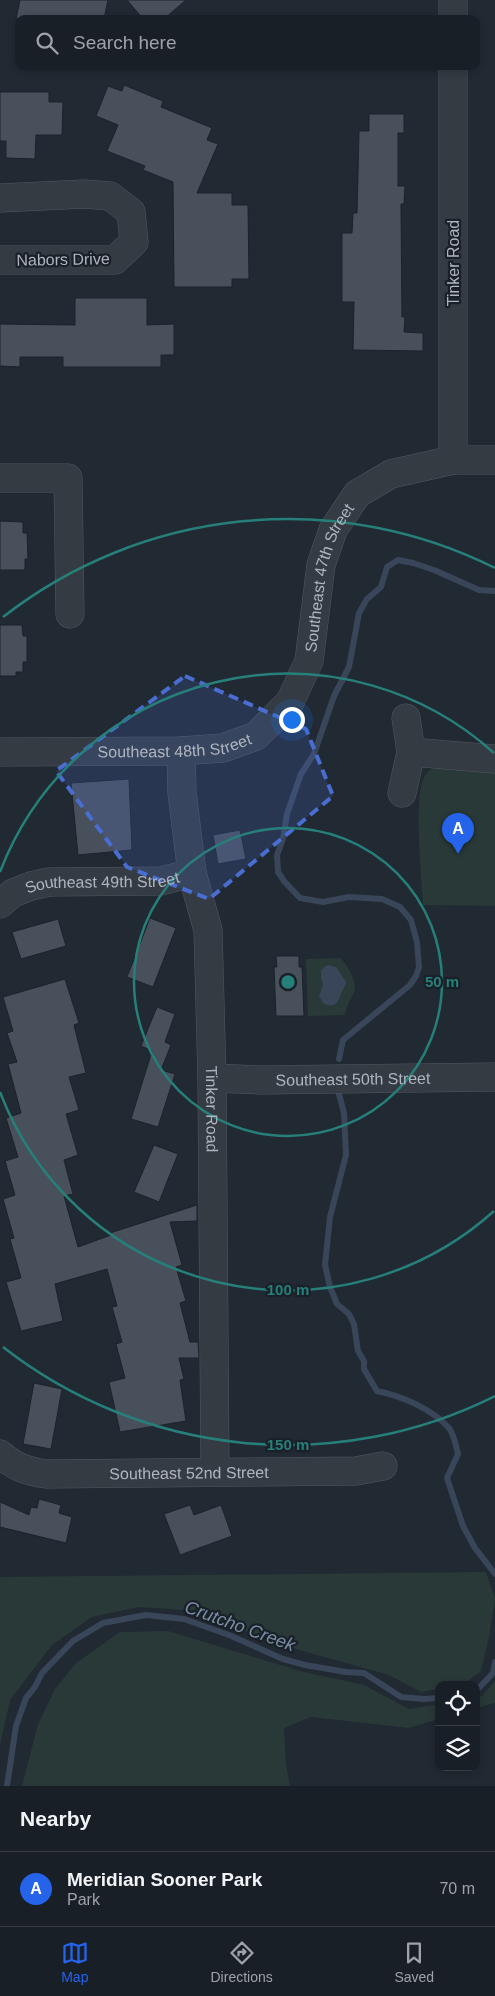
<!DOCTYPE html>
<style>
body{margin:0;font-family:Helvetica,sans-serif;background:#22272e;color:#f1f3f6}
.controls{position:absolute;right:15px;bottom:15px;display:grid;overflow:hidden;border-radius:10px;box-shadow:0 2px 8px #0003}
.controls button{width:45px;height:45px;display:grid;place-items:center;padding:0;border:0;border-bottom:1px solid #373d43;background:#191f26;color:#f1f3f6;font:25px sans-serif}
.you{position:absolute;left:291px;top:719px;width:18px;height:18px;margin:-12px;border:4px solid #fff;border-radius:50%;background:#1a73e8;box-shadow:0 0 0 8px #1a73e833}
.badge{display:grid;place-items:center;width:32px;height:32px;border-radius:50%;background:#2563eb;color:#fff;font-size:16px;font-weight:700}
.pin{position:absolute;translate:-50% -41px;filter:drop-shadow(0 1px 2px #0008)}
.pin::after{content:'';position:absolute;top:26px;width:18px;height:15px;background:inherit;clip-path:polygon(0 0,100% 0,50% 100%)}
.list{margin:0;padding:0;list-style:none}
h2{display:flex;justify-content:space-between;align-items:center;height:65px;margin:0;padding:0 20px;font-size:21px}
h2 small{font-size:16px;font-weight:400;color:#9fa2a7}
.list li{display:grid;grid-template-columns:32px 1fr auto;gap:15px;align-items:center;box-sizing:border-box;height:75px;padding:0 20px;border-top:1px solid #373d43}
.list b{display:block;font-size:19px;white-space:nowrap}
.list p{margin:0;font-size:16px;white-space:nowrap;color:#9fa2a7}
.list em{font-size:16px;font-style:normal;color:#9fa2a7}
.icon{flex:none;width:28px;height:28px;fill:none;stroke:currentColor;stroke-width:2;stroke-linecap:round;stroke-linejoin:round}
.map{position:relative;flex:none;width:495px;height:1786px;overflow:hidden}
.search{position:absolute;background:#191f26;box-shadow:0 2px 8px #0003;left:15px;right:15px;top:15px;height:55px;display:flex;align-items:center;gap:12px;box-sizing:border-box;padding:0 18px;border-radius:10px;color:#9fa2a7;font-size:19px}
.sheet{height:140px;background:#191f26}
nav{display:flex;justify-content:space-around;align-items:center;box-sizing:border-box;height:70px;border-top:1px solid #373d43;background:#191f26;font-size:14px;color:#9fa2a7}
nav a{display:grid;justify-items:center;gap:2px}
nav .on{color:#2563eb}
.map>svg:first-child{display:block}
.green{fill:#293938}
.water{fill:#39465a}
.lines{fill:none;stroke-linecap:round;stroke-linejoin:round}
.stream{stroke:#39465a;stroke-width:6}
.building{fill:#48505c;stroke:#1c222a}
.minor-casing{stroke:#525861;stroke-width:29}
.minor{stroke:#343b43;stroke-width:28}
.marked{fill:#496dd1;fill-opacity:0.2;stroke:#496dd1;stroke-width:4;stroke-dasharray:10 6;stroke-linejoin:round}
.ring{fill:none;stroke:#277f7a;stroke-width:2.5}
.labels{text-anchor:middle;stroke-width:4.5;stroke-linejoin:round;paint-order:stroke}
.street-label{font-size:16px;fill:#afb5c0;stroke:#1a2028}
.water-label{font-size:18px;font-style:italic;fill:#7b8da5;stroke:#1a2028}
.centre{fill:#277f7a;stroke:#1a2028;stroke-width:2.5}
.ring-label{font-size:15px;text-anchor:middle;font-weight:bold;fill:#277f7a;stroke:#1a2028;stroke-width:4.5;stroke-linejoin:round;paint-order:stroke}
</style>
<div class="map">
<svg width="495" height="1786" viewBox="0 0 495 1786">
<rect width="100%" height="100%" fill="#212932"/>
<path class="green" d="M447,765L495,767V906L423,905C422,879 412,792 426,774C430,768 440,767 447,765Z
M341,958C348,967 358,981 354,992C351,1000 346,1006 345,1015L308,1016L306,959Z
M486,1572L495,1599L489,1637L481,1671L463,1685H439V1689L421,1692L389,1675L299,1650L184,1610L138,1607L92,1617L52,1645L10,1700L0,1745V1577Z
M168,1631L300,1671L364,1685L409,1709L439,1704V1719L409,1728L311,1717L284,1728L286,1764L290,1786H22L38,1724L55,1689L76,1663L120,1632Z
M495,1681V1703L476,1708V1697L482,1696Z"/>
<path class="water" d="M328,965L336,967L346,982C345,987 342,990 341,994C338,1003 335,1008 324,1004L319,996L323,985L321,978V970Z"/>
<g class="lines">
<path class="stream" d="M339,1059L343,1040L410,985L416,976L419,967L417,942L411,920L400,907L382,899L349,897L323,902L300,898L284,881L278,872L277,855L283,839L287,814L301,774L314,754L334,696L349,667L359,613L367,599L381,587L387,567L398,560L413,563L434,570L479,590L495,591
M339,1094L344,1113L346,1155L330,1217L325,1265L330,1287L337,1304L349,1314L354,1324L358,1351L364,1361V1369L377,1391C402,1396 432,1409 449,1428C454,1434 456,1446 458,1454L447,1478L463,1526L475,1548L495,1574
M476,1691L493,1673L495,1662
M7,1786L16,1726L26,1698L35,1687L42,1673L73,1641L103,1623L146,1615L184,1619L229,1635L283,1659L305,1665L346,1672L364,1673L401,1697L424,1699L439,1698"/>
</g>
<path class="building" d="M20,0H108L104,19H16Z
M127,0H186L164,19H143Z
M124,85L163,101L161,107L212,128L207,140L218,144L197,193H232V205H248L249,279H232V287H174L173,182L143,170L145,166L107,151L118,125L96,116L108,86L122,91Z
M0,92H49V102H63L62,135H36L35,159L6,158V141H0Z
M369,114H404V133H398V186H405L404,204H401L402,317H405L404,332L423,333V351L353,350L354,302H342V233H352L353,213H357L359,131H369Z
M75,298H147V325L174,324V355H161V367H63V357H20V367L0,366V324L75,325Z
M0,521L23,522V533H27L28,559H25V570H0Z
M0,625H22L23,636H27V662H23V672H16V676H0Z
M129,779L132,850L78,855L71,783Z
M240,830L246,859L218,864L213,835Z
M150,918L176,928L153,987L127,977Z
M58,919L66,946L21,959L12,932Z
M276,956H299V967H302L304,1016H276L274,967H277Z
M65,979L79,1023L74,1025L86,1073L69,1077L79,1110L66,1114L78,1155L64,1160L73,1194L64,1196L78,1247L111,1235L110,1233L197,1205V1221L170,1222L182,1265L176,1267L186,1301L180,1303L190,1342H198L199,1358H179L184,1379L180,1380L186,1421L120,1432L109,1382L125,1378L116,1344L122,1342L112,1307L117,1306L107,1269L55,1284L63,1321L21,1331L6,1282L21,1278L10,1239L14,1238L3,1199L15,1195L5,1161L18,1157L6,1118L21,1113L8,1064L17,1062L7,1033L13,1031L3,997Z
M157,1007L175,1014L165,1042L171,1045L161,1070L175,1074L158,1127L131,1119L152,1051L141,1046Z
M154,1145L178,1154L159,1202L134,1192Z
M34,1383L62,1389L51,1449L23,1444Z
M39,1499L61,1505L59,1513L72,1517L66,1543L0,1527V1502L29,1515L31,1507L37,1508Z
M190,1505L194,1515L221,1505L232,1536L180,1555L164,1514Z"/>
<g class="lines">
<g class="minor-casing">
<g id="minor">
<path d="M453,0V19"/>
<path d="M453,66V460"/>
<path d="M0,198L84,194L110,196L131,212L134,242L115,260H0"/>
<path d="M0,478H68L70,614"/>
<path id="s1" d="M181,751L182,793L192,873L208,930L212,1078L215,1471"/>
<path id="s2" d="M0,752L181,751L223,748L256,736L290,702L309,661L321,565L333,530L357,494L391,474L453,460H495"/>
<path d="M411,752L495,759"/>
<path d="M402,793L411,752L406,718"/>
<path id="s3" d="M0,904L13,893L31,886L49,882L161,881L192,873"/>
<path id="s4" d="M212,1078L260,1080L495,1077"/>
<path id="s5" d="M0,1454C14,1467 27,1471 46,1474L356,1471L383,1466"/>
</g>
</g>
<use href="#minor" class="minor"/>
</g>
<path class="marked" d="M185,676L306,729L333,796L209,899L127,867L56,771Z"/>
<g class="ring">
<circle cx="288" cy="982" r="154"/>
<path d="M494 1211A308 308 0 0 1 0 1092M0 872A308 308 0 0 1 494 753"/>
<path d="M495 1396A463 463 0 0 1 3 1347M3 617A463 463 0 0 1 495 568"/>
</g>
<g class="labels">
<g class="street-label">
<text transform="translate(63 259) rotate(-1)" y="6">Nabors Drive</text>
<text transform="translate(453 263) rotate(-90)" y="6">Tinker Road</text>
<text dy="6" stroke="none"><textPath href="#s2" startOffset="438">Southeast 47th Street</textPath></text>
<text dy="6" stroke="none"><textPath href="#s2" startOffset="175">Southeast 48th Street</textPath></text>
<text dy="6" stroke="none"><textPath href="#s3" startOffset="108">Southeast 49th Street</textPath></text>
<text dy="6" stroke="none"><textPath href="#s4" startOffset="141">Southeast 50th Street</textPath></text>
<text dy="6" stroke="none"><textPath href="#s1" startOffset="361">Tinker Road</textPath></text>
<text dy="6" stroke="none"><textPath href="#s5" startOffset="194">Southeast 52nd Street</textPath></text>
</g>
<g class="water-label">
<text transform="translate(240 1626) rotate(20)" y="6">Crutcho Creek</text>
</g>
</g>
<circle cx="288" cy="982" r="8" class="centre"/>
<g class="ring-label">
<text x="442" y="987">50 m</text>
<text x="288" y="1295">100 m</text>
<text x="288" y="1450">150 m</text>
</g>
</svg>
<div class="controls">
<button><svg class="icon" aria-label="locate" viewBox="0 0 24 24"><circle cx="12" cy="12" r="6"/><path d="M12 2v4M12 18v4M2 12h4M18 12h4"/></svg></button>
<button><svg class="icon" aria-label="layers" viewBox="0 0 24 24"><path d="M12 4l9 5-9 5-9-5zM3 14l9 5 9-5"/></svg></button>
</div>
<div class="you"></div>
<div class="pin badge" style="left:458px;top:854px">A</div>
<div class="search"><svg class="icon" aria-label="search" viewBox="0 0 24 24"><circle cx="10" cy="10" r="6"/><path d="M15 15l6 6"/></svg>Search here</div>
</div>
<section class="sheet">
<h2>Nearby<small></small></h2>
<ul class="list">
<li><span class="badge">A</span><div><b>Meridian Sooner Park</b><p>Park</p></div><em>70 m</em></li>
</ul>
</section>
<nav>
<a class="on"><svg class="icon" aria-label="map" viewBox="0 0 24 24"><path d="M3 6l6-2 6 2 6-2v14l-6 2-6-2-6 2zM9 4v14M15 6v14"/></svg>Map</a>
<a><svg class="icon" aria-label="directions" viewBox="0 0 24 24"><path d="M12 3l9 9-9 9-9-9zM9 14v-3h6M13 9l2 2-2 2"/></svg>Directions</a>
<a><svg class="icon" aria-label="saved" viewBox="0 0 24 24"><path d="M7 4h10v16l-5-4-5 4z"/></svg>Saved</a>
</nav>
